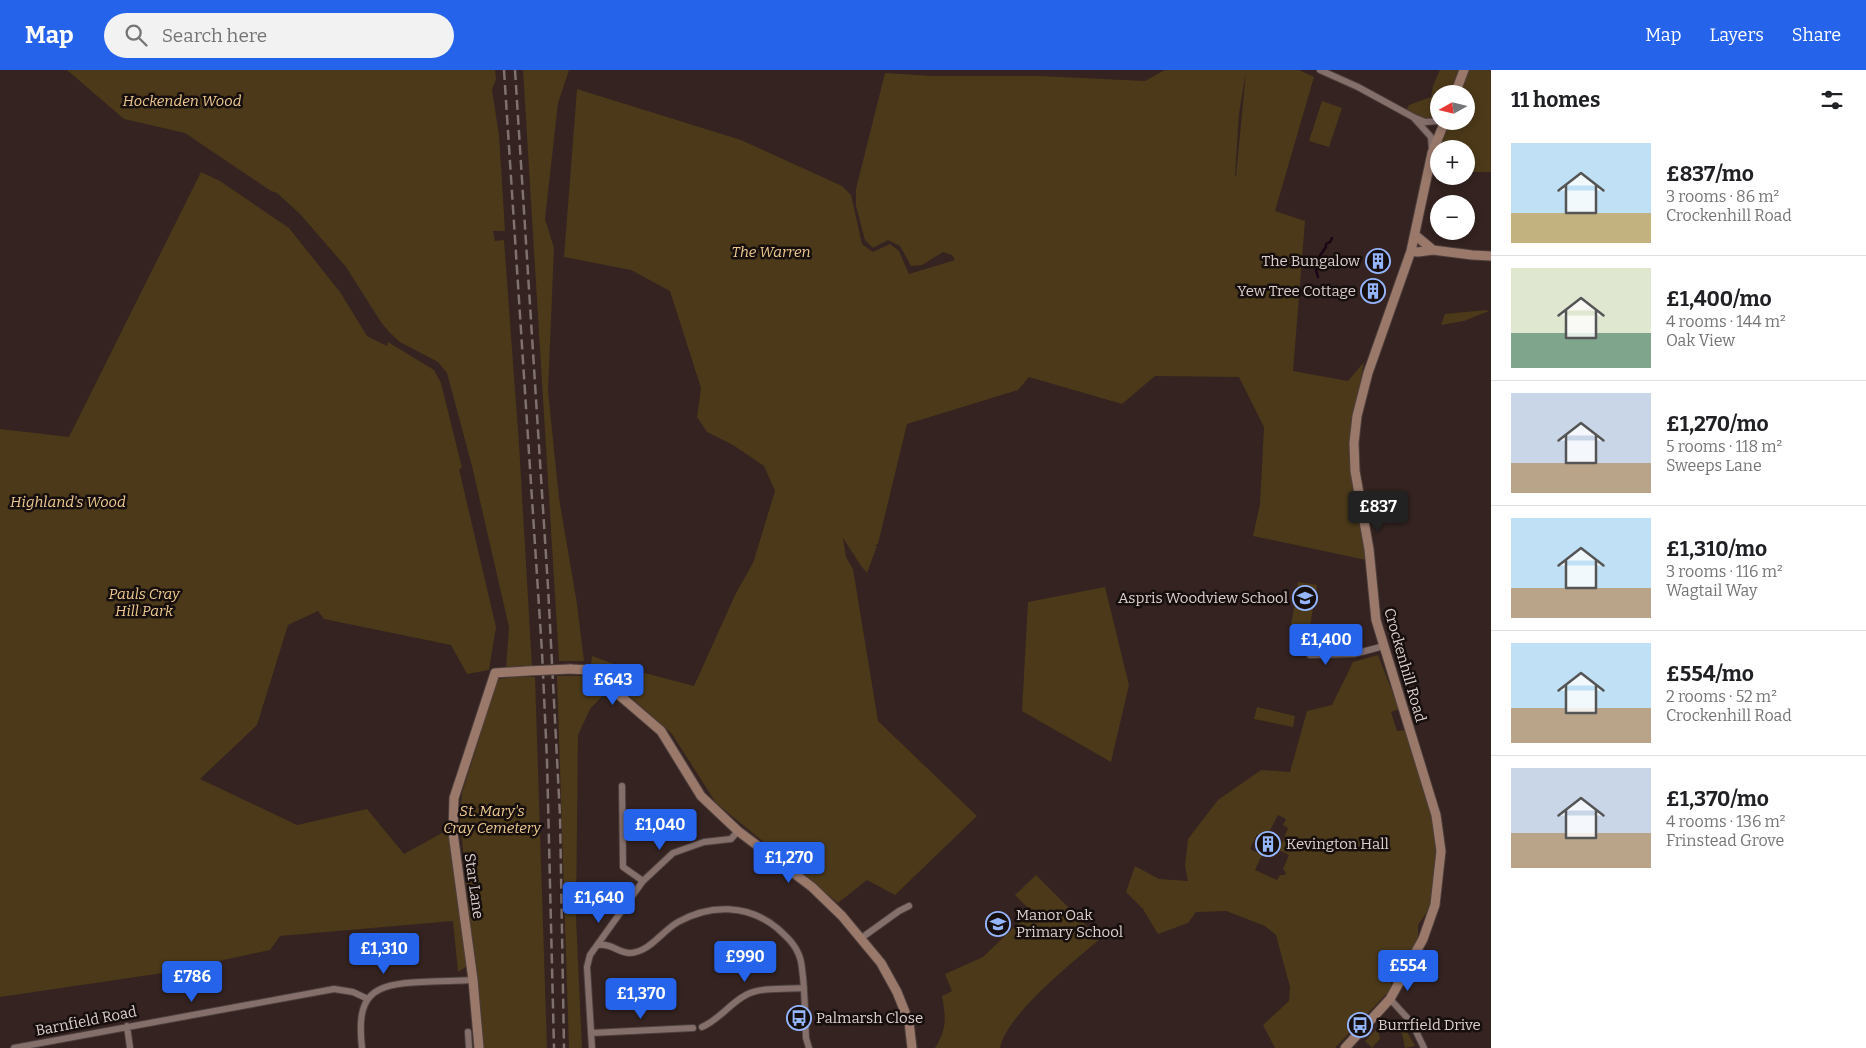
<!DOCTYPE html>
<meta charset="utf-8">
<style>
:root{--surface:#fff;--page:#f2f2f2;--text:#202124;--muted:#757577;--line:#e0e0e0;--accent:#2563eb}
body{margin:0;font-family:Bitter,serif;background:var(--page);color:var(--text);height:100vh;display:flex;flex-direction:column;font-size:19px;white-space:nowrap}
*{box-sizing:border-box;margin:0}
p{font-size:16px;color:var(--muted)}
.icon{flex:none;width:28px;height:28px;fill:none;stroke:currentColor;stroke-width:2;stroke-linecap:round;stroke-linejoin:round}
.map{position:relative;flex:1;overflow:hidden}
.details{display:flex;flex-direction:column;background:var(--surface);width:375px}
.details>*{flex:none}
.needle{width:32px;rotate:262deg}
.tools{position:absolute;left:1430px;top:15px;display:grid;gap:10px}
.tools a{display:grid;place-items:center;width:45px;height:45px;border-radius:50%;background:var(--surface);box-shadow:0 2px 8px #0003;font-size:25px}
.price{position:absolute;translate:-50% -42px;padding:0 11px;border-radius:5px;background:var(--accent);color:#fff;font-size:16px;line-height:32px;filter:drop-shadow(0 1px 2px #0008)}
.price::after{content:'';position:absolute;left:50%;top:30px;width:15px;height:11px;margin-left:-8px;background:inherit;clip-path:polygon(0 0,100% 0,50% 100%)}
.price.on{background:#222;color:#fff}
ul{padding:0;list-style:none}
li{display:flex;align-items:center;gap:15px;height:125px;padding:0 20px}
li+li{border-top:1px solid var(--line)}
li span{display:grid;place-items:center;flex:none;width:140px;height:100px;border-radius:0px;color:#555}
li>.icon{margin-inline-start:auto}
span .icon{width:60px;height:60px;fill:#fffc;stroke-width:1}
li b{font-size:21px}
h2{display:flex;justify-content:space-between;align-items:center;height:60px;padding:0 20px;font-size:21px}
header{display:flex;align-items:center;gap:30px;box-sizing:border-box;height:70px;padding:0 25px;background:var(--accent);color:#fff}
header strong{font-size:24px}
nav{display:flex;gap:28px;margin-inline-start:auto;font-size:18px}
.search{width:350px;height:45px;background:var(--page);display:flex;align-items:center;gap:12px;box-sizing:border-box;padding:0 18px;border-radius:28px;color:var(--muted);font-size:19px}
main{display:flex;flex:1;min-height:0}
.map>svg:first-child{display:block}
.green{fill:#4b3919;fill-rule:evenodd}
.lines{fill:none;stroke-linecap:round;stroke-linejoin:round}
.stream{stroke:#1d0417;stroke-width:2.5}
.street-casing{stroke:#4d3f3d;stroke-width:8}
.secondary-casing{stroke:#4d3f3d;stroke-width:11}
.street{stroke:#846f6b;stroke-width:6}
.secondary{stroke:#9a796a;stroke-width:9}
.rail{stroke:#7f716e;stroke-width:2.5;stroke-dasharray:10 5;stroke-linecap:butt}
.secondary-bridge-casing{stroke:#4d3f3d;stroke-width:11;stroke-linecap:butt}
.secondary-bridge{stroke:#9a796a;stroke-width:9}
.labels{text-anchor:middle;stroke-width:5;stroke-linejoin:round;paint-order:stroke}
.park-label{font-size:15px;font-style:italic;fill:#eec98f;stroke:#160f0d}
.poi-label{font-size:15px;fill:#dbcfcd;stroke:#160f0d;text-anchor:start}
.street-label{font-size:15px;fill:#dbcfcd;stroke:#160f0d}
</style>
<header>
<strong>Map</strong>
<div class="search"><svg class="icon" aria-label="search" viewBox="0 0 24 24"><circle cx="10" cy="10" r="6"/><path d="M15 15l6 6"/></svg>Search here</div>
<nav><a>Map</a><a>Layers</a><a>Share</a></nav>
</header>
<main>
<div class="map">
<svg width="1491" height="978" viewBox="0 0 1491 978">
<rect width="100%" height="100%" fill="#342320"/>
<!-- green -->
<path class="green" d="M 67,0 L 495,0 L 496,9 L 492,20 L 499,65 L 505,161 L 493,161 L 495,171 L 504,170 L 519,374 L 532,596 L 506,599 L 509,557 L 472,396 L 447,303 L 438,292 L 400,272 L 389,262 L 381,252 L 346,197 L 300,144 L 277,123 L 271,121 L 185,63 L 124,49 Z
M 523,0 L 569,0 L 558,33 L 545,149 L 554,178 L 548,321 L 559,428 L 577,534 L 584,591 L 559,591 Z
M 1165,0 L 1299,0 L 1314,7 L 1275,141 L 1305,151 L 1293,301 L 1348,311 L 1364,292 L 1350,369 L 1366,490 L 1253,466 L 1260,434 L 1264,357 L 1239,307 L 1155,306 L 1122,334 L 1029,307 L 1018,320 L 907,354 L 878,474 L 874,476 L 877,476 L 867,503 L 861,496 L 843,468 L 846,487 L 853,499 L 878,651 L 977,746 L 895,825 L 867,810 L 838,833 L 716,733 L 672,664 L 615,613 L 591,595 L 592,586 L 622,597 L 694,616 L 736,523 L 753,493 L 775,421 L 764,396 L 733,375 L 707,362 L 697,347 L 701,318 L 670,221 L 631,200 L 564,187 L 577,19 L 741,70 L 842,116 L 851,125 L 862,174 L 873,182 L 890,174 L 899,181 L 909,204 L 955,190 L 952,185 L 943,182 L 922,195 L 911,196 L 900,176 L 888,170 L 873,178 L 865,170 L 856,136 L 856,119 L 885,3 L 932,6 L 1040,6 L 1145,11 ZM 1246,2 L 1236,106 L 1235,106 L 1239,43 Z
M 1440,0 L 1460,0 L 1452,24 L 1439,24 L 1439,49 L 1425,49 L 1406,40 L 1409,35 L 1431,27 L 1433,16 Z
M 1464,0 L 1491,0 L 1491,102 L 1466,102 L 1466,79 L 1439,79 L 1439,101 L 1430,101 L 1445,51 L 1466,51 L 1466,24 L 1455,24 Z
M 1322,31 L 1342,38 L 1329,77 L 1309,71 Z
M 201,102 L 220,111 L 289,158 L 340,222 L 367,266 L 387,276 L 388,272 L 434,300 L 441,313 L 462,398 L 459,399 L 496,557 L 489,600 L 467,604 L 451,575 L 324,549 L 318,541 L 288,555 L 257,655 L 200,709 L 297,755 L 367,739 L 404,784 L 449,759 L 467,896 L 458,902 L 453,851 L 280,866 L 270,880 L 163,903 L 0,927 L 0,359 L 69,367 Z
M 1486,240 L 1489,241 L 1464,251 L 1441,255 L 1445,244 Z
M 1298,512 L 1317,515 L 1309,562 L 1290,559 L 1296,528 L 1312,530 L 1296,526 Z
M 1105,517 L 1129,615 L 1111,692 L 1022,641 L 1028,532 Z
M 1378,585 L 1399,639 L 1391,642 L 1397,661 L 1405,660 L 1431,740 L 1436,781 L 1436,803 L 1431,836 L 1418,855 L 1418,875 L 1407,894 L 1391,902 L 1391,919 L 1335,978 L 1275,978 L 1263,955 L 1289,931 L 1290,917 L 1276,865 L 1265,856 L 1226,841 L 1196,842 L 1188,853 L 1158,864 L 1143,839 L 1126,822 L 1135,796 L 1159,809 L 1188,811 L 1185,796 L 1188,769 L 1218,730 L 1261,700 L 1290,702 L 1307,641 L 1332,635 L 1353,592 ZM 1278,745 L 1286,749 L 1283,755 L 1288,758 L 1279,780 L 1289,785 L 1283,799 L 1286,803 L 1285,805 L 1280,805 L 1277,810 L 1255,800 L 1262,785 L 1250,779 L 1257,764 L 1266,768 Z
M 557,606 L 590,606 L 608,620 L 590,639 L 578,665 L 576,848 L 582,978 L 569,978 Z
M 513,607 L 535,607 L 547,978 L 482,978 L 460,748 L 462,723 L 481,663 L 488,633 L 498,609 Z
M 1257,637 L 1295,646 L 1293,657 L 1254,649 Z
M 1036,805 L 1100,869 C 1074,891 1006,945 1000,978 L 935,978 C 947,958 946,949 942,926 L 952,921 L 945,904 L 983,887 L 1031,841 L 1015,825 Z
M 1403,955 L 1415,976 L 1405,978 L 1402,963 L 1389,962 L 1389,957 Z
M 1378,958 L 1380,969 L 1372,978 L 1365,971 Z"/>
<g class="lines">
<!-- stream -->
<path class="stream" d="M 1319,187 L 1326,177 L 1326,174 L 1330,172 L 1332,168
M 1317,190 L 1318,196 L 1316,200 L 1318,207"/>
<defs>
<path id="street" d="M 1320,0 L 1358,17 L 1413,47 L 1425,52 L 1439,51
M 1414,48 L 1431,67 L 1432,81
M 1310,585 L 1354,584 L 1384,576
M 622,716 L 623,797 L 643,811
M 860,869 L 899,841 L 909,836
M 598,875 C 612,873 618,883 630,883 C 650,882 662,861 678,852 C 710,834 748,834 777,858 C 787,867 796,875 800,888 C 802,894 802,901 803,907 C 805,927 805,948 806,968 L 809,978
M 1390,929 L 1412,953 L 1424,978
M 127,956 L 130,978
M 702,957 C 719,950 730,933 746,925 C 759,917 788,919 804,918
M 468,962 L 469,978
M 591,963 L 693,958
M 14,978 L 334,919 L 353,922 L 368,929
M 362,978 C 356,925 371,914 422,912 C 439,911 456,911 473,910
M 592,978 L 587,897 L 590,885 L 643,811 L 673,783 L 704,772 L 731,769 L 738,761"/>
<path id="secondary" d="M 1455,24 L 1464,0
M 1415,165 L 1433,180
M 1411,181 L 1418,182 L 1433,180 L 1472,185 L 1491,186
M 570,599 L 590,600 L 661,661 L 701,726 L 738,761 L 812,817 L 842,846 L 881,893 L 897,922 L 909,952 L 912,978
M 479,978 L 473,910 L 453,763 L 454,728 L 495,603 L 527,601
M 1345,978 L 1390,929 L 1423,869 L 1435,835 L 1441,781 L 1436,745 L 1376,550 L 1369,479 L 1355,401 L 1354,373 L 1357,346 L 1368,303 L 1411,181 L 1432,83 L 1445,51"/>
</defs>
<!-- street casing -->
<use href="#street" class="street-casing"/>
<!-- secondary casing -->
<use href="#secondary" class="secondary-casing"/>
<!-- street -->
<use href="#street" class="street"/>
<!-- secondary -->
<use href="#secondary" class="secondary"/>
<!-- rail -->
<path class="rail" d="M 504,0 L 542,582 L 547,690 L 554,978
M 515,0 L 548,517 L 560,746 L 564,978"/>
<defs>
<path id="secondary-bridge" d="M 527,601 L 570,599"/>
</defs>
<!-- secondary-bridge casing -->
<use href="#secondary-bridge" class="secondary-bridge-casing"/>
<!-- secondary-bridge -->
<use href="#secondary-bridge" class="secondary-bridge"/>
</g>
<!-- icons -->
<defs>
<symbol id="building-ring" viewBox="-11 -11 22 22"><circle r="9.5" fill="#160f0d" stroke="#95b6fd" stroke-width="1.5"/><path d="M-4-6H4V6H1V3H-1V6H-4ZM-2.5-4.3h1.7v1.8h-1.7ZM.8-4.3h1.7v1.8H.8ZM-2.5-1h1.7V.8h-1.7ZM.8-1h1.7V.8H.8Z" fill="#95b6fd"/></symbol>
<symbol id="school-ring" viewBox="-11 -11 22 22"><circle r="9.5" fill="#160f0d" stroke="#95b6fd" stroke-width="1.5"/><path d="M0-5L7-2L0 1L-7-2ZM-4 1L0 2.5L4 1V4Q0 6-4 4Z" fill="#95b6fd"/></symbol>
<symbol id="bus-ring" viewBox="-11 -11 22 22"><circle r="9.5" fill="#160f0d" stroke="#95b6fd" stroke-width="1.5"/><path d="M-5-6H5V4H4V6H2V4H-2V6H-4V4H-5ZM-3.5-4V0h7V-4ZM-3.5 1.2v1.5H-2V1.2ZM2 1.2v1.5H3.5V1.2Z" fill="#95b6fd"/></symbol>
</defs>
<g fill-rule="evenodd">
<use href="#building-ring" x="1364" y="177" width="28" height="28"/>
<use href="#building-ring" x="1359" y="207" width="28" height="28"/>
<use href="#school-ring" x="1291" y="514" width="28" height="28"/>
<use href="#building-ring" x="1254" y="760" width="28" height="28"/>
<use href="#school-ring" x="984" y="840" width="28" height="28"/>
<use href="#bus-ring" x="785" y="934" width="28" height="28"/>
<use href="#bus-ring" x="1346" y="941" width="28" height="28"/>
</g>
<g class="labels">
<!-- park labels -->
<g class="park-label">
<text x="182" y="36">Hockenden Wood</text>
<text x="771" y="187">The Warren</text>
<text x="68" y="437">Highland's Wood</text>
<text x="144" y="529">Pauls Cray<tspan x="144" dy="17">Hill Park</tspan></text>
<text x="492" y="746">St. Mary's<tspan x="492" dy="17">Cray Cemetery</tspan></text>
</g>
<!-- poi labels -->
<g class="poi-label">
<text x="1360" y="196" text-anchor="end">The Bungalow</text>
<text x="1356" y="226" text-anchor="end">Yew Tree Cottage</text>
<text x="1288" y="533" text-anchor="end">Aspris Woodview School</text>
<text x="1286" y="779">Kevington Hall</text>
<text x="1016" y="850">Manor Oak<tspan x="1016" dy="17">Primary School</tspan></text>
<text x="816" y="953">Palmarsh Close</text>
<text x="1378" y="960">Burrfield Drive</text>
</g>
<!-- street labels -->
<g class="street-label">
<text transform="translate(1405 595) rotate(74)" y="5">Crockenhill Road</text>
<text transform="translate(474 816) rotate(82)" y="5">Star Lane</text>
<text transform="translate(86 951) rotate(-11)" y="5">Barnfield Road</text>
</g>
</g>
</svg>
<div class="tools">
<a><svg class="needle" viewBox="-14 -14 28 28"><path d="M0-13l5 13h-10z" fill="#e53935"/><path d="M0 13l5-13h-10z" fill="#757577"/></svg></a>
<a>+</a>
<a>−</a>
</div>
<b class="price on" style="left:1378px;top:463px">£837</b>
<b class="price" style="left:1326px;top:596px">£1,400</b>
<b class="price" style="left:613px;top:636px">£643</b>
<b class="price" style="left:660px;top:781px">£1,040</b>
<b class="price" style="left:789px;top:814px">£1,270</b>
<b class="price" style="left:599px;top:854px">£1,640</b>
<b class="price" style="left:384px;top:905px">£1,310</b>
<b class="price" style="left:745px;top:913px">£990</b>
<b class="price" style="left:1408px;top:922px">£554</b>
<b class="price" style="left:192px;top:933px">£786</b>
<b class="price" style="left:641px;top:950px">£1,370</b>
</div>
<section class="details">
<h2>11 homes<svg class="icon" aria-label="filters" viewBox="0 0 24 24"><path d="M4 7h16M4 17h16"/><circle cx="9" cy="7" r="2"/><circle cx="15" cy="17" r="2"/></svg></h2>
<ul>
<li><span style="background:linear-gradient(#bfe0f5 70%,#c2b280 0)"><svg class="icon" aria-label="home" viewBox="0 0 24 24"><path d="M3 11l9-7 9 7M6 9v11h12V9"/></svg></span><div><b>£837/mo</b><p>3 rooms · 86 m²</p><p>Crockenhill Road</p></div></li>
<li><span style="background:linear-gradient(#dfe7d0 65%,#7fa58c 0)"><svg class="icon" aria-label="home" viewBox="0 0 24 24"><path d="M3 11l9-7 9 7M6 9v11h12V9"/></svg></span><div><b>£1,400/mo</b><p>4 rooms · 144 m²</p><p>Oak View</p></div></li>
<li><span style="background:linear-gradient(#c9d6e8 70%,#b9a48a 0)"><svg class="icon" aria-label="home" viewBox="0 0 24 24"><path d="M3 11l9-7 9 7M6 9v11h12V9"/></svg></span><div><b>£1,270/mo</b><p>5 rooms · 118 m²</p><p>Sweeps Lane</p></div></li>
<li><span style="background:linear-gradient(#bfe0f5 70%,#b9a48a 0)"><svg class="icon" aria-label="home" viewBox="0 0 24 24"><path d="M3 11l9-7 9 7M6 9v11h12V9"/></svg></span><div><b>£1,310/mo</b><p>3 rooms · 116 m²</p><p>Wagtail Way</p></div></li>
<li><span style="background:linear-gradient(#bfe0f5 65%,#b9a48a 0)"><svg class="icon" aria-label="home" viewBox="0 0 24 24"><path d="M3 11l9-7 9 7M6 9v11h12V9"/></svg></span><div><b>£554/mo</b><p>2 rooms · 52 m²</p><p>Crockenhill Road</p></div></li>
<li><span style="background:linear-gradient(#c9d6e8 65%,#b9a48a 0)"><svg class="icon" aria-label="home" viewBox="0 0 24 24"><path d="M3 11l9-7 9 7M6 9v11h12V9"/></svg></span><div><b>£1,370/mo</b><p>4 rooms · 136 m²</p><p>Frinstead Grove</p></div></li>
</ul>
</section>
</main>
